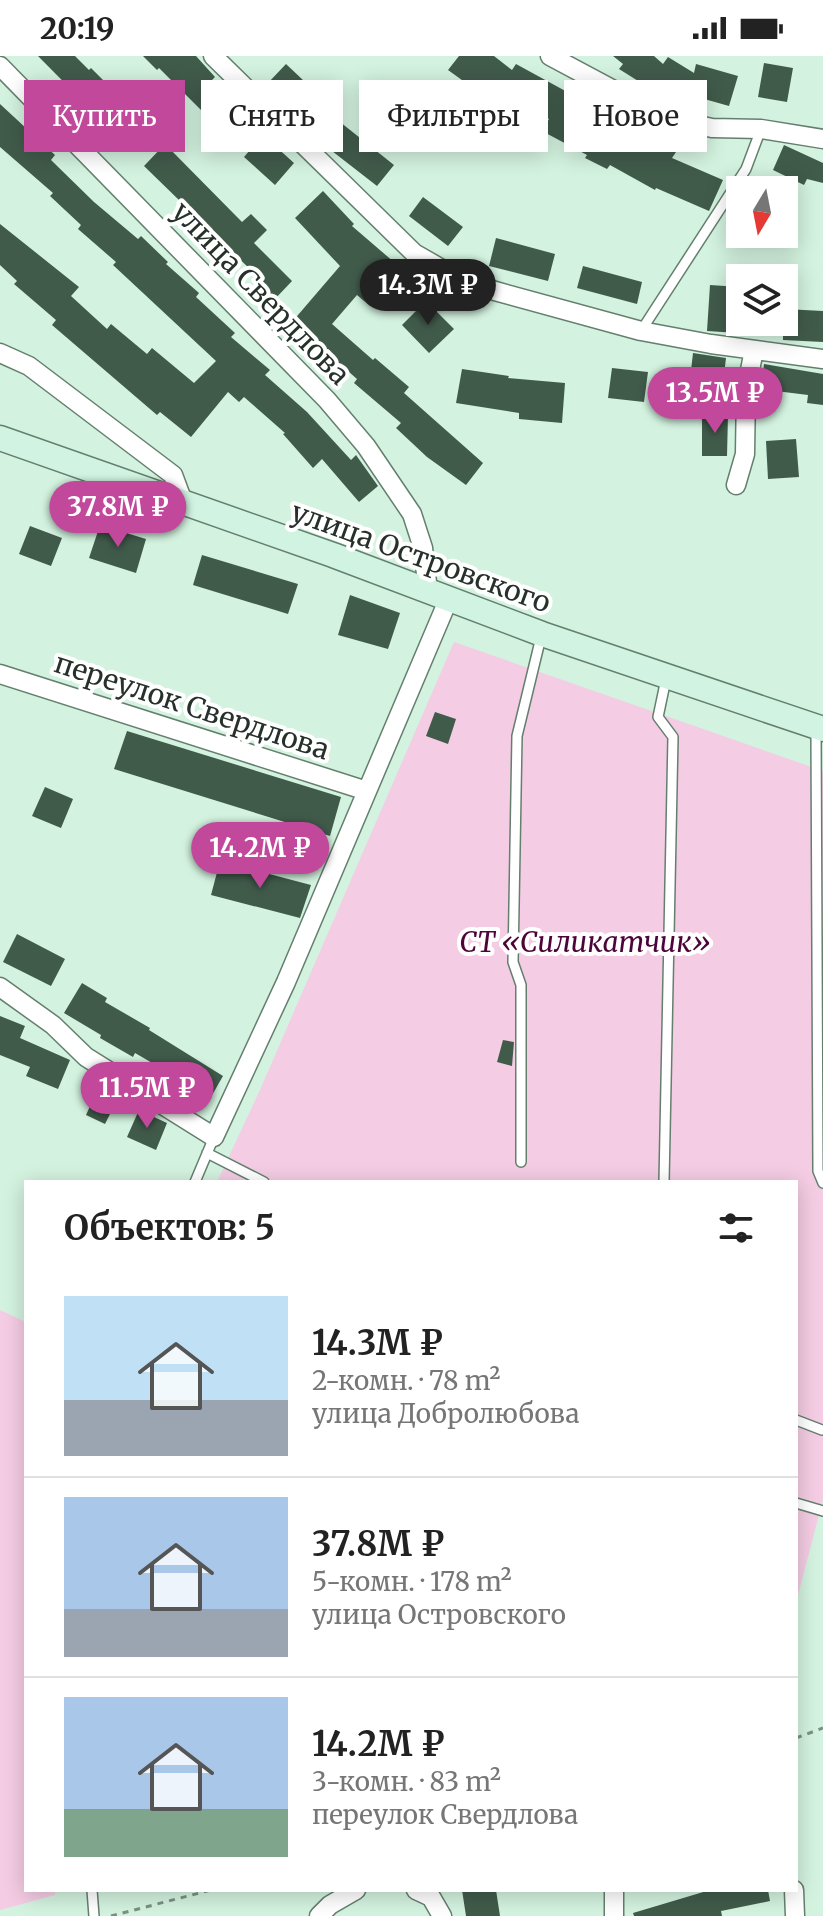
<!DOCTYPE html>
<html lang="ru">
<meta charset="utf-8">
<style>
:root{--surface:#fff;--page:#f6f6f6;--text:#222;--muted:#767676;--line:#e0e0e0;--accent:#c2489b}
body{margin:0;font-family:Merriweather,serif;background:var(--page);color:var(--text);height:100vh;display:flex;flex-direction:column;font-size:30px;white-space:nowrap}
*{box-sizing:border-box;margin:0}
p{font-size:26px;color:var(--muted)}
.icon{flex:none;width:44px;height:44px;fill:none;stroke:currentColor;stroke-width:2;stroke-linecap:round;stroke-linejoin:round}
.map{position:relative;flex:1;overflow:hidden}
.side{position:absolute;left:24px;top:1124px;width:774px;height:712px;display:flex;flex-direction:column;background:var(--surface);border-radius:0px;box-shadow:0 4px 20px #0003}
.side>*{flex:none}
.hud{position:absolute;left:24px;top:24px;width:776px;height:72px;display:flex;gap:16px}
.needle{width:52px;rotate:190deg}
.buttons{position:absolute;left:726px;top:120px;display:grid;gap:16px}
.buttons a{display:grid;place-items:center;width:72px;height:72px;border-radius:0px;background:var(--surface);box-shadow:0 4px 20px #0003;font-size:40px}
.price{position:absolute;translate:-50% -68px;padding:0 18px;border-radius:28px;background:var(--accent);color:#fff;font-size:26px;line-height:52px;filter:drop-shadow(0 2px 4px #0008)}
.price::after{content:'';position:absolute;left:50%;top:48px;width:24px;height:18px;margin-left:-12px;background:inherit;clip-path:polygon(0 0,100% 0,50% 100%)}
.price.active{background:#222;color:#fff}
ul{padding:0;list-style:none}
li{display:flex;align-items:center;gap:24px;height:200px;padding:0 40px}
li+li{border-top:2px solid var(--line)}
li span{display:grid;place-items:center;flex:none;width:224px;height:160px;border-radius:0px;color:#555}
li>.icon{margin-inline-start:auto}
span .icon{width:96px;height:96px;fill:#fffc;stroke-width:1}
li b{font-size:34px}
h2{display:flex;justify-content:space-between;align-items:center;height:96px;padding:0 40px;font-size:34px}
.tag{padding:0 28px;border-radius:0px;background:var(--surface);box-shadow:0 4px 20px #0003;font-size:28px;line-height:72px}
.tag.active{background:var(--accent);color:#fff}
.status{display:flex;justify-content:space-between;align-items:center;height:56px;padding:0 40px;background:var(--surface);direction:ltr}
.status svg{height:22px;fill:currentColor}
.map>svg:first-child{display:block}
.green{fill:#f4cce3}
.building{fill:#415b4b}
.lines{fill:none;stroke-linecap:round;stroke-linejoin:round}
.lane-casing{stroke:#647f6e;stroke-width:12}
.street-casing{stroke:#647f6e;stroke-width:21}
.secondary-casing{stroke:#647f6e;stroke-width:27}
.path{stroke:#7b9083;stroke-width:3;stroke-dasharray:6 6;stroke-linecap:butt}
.lane{stroke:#fff;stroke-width:9}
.street{stroke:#fff;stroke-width:18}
.secondary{stroke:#d0f4e1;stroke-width:24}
.labels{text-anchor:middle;stroke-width:8;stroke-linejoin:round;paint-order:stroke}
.street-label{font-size:28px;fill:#25312a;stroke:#fff}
.park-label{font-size:28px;font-style:italic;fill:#4c0439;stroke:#fff}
</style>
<div class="status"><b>20:19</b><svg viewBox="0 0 49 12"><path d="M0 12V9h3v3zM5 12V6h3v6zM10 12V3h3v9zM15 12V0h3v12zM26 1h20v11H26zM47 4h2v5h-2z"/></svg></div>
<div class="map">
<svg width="823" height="1860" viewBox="0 0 823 1860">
<rect width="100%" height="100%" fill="#d3f2df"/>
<!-- green -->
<path class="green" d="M 454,586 L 823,715 L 823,1443 L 796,1547 L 796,1126 L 217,1126 L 260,1034 Z
M 0,1254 L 26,1266 L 26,1834 L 55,1834 L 55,1839 L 0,1854 Z"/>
<!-- building -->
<path class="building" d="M 38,0 L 75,0 L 89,14 L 91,12 L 114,35 L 109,40 L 143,72 L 126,89 Z
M 143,0 L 196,0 L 215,21 L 212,24 L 248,58 L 227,80 L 159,12 L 157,14 Z
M 459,0 L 494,0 L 512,14 L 516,8 L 602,55 L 600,58 L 676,96 L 672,102 L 723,124 L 709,155 L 656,132 L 655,134 L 610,109 L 607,113 L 585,102 L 587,99 L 542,75 L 549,63 L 489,32 L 484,40 L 448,14 Z
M 613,0 L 654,0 L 663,8 L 668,1 L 694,17 L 696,8 L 738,20 L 729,50 L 676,35 L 670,45 L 619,13 L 623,8 Z
M 764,7 L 793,12 L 787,46 L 758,41 Z
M 286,8 L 339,58 L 335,62 L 394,109 L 377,130 L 332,95 L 334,92 L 267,28 Z
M 0,48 L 55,99 L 51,104 L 94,146 L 138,183 L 141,180 L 168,206 L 166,208 L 199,237 L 196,241 L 235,277 L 231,281 L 270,314 L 265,319 L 307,356 L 351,404 L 356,399 L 378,430 L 359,446 L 322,403 L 313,412 L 283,378 L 285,377 L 244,341 L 239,346 L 228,336 L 191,381 L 160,356 L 157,359 L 52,269 L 56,264 L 14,228 L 17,225 L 0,209 L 0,168 L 79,231 L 71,240 L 107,273 L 111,268 L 147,298 L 152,292 L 194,327 L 216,305 L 113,209 L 116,206 L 78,173 L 81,169 L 50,140 L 53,137 L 0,91 Z
M 263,79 L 294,107 L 275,129 L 244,101 Z
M 165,88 L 242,166 L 251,158 L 267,174 L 254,187 L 292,225 L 274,244 L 252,222 L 255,218 L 144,110 Z
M 784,89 L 823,107 L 823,127 L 807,123 L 804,129 L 773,114 Z
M 323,135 L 354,168 L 352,170 L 402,213 L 370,250 L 357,239 L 332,268 L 373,304 L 375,302 L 409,331 L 404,337 L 483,407 L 466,429 L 427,401 L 396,372 L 401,367 L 354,327 L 357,323 L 292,266 L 340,210 L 295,162 Z
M 423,141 L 463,171 L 448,190 L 409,160 Z
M 496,182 L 555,198 L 548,225 L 489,210 Z
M 583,210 L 642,226 L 637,248 L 577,232 Z
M 710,229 L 740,231 L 740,266 L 784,266 L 785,253 L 823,255 L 823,286 L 783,284 L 783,280 L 707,275 Z
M 426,245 L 454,273 L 429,297 L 402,269 Z
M 693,297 L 726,302 L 722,336 L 689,332 Z
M 764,308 L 823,318 L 823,349 L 807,347 L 808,339 L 761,333 Z
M 612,312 L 648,316 L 644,346 L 608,342 Z
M 462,313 L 509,320 L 508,322 L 565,327 L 562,367 L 519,363 L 519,357 L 456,347 Z
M 702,359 L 728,359 L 727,400 L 702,400 Z
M 796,383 L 799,421 L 768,423 L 766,385 Z
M 100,469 L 146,483 L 136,517 L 89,502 Z
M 30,470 L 62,482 L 51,510 L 19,498 Z
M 202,499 L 298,528 L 288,558 L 193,529 Z
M 350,539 L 400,557 L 388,593 L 338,579 Z
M 435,656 L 456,663 L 448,688 L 426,680 Z
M 127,675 L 341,741 L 330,780 L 114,713 Z
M 45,731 L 73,743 L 61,772 L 32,760 Z
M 220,805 L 311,829 L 300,862 L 211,839 Z
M 17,878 L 65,903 L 51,930 L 3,906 Z
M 82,927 L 107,942 L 105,946 L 150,972 L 149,974 L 223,1020 L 211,1041 L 135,997 L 133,1001 L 100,982 L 101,979 L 64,957 Z
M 0,960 L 25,970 L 20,982 L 70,1004 L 58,1033 L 26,1020 L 30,1011 L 0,999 Z
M 503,984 L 514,986 L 512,1010 L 497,1006 Z
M 97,1035 L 117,1044 L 105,1068 L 86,1059 Z
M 139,1054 L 167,1067 L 156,1094 L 127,1081 Z
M 462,1834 L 496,1834 L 500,1860 L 466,1860 Z
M 710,1834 L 768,1834 L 770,1845 L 721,1855 L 722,1860 L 634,1860 L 633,1857 Z"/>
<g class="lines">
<defs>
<path id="lane" d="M 641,275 L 746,113 L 761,73
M 816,674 L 818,1115 L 823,1127
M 207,1097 L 264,1126
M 521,1106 L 521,929 L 513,906 L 517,680 L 541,581
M 195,1126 L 214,1081
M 664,1126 L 673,681 L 658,661 L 666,623
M 796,1364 L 822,1374
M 796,1447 L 823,1455
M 92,1834 L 94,1860"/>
<path id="street" d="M 213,0 L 414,197 L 447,216 L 495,235 L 641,275 L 711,288 L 823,303
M 550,0 L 653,55 L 684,66 L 712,72 L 761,73 L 823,83
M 0,10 L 327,344 L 366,390 L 412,458 L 423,492 L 428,535
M 0,297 L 29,310 L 173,419 L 183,446
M 736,429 L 745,398 L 746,334 L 754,294
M 0,618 L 367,735
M 0,931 L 53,969 L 86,1001 L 214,1081 L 286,926 L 449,542
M 416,1834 L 431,1841 L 442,1860
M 614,1834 L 614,1860
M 794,1834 L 795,1860
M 319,1860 L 330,1849 L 356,1834"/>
<path id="secondary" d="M 0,382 L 333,499 L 542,578 L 823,673"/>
</defs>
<!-- lane casing -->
<use href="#lane" class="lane-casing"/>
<!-- street casing -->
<use href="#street" class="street-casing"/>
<!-- secondary casing -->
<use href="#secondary" class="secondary-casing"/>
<!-- path -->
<path class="path" d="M 796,1682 L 823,1672
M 111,1860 L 211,1834"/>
<!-- lane -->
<use href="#lane" class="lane"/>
<!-- street -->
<use href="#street" class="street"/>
<!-- secondary -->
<use href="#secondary" class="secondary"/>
</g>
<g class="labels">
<!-- street labels -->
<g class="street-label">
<text transform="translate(261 237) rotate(46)" y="10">улица Свердлова</text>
<text transform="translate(421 501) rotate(20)" y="10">улица Островского</text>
<text transform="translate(192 650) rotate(18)" y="10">переулок Свердлова</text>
</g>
<!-- park labels -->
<g class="park-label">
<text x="585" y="896">СТ «Силикатчик»</text>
</g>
</g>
</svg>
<div class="buttons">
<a><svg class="needle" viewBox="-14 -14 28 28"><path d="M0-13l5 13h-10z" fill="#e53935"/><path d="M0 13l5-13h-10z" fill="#767676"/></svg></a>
<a><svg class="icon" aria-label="layers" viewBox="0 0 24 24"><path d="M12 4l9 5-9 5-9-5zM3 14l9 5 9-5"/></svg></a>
</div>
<b class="price active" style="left:428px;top:271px">14.3M ₽</b>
<b class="price" style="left:715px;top:379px">13.5M ₽</b>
<b class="price" style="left:118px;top:493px">37.8M ₽</b>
<b class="price" style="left:260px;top:834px">14.2M ₽</b>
<b class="price" style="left:147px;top:1074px">11.5M ₽</b>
<div class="hud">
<a class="tag active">Купить</a>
<a class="tag">Снять</a>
<a class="tag">Фильтры</a>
<a class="tag">Новое</a>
</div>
<section class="side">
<h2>Объектов: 5<svg class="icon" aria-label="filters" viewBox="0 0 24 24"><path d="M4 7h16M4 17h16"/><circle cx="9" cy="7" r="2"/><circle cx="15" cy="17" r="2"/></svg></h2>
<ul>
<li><span style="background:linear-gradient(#bfe0f5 65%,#9aa5b1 0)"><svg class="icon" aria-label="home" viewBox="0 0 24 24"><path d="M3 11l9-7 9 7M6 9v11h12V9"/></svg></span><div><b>14.3M ₽</b><p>2-комн. · 78 m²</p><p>улица Добролюбова</p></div></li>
<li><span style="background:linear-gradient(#a9c7e8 70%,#9aa5b1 0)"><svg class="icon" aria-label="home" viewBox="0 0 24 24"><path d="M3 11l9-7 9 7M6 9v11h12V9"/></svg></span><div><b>37.8M ₽</b><p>5-комн. · 178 m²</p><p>улица Островского</p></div></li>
<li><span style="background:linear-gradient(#a9c7e8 70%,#7fa58c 0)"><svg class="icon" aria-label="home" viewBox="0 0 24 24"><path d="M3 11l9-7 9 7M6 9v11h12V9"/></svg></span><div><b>14.2M ₽</b><p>3-комн. · 83 m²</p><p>переулок Свердлова</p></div></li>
</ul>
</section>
</div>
